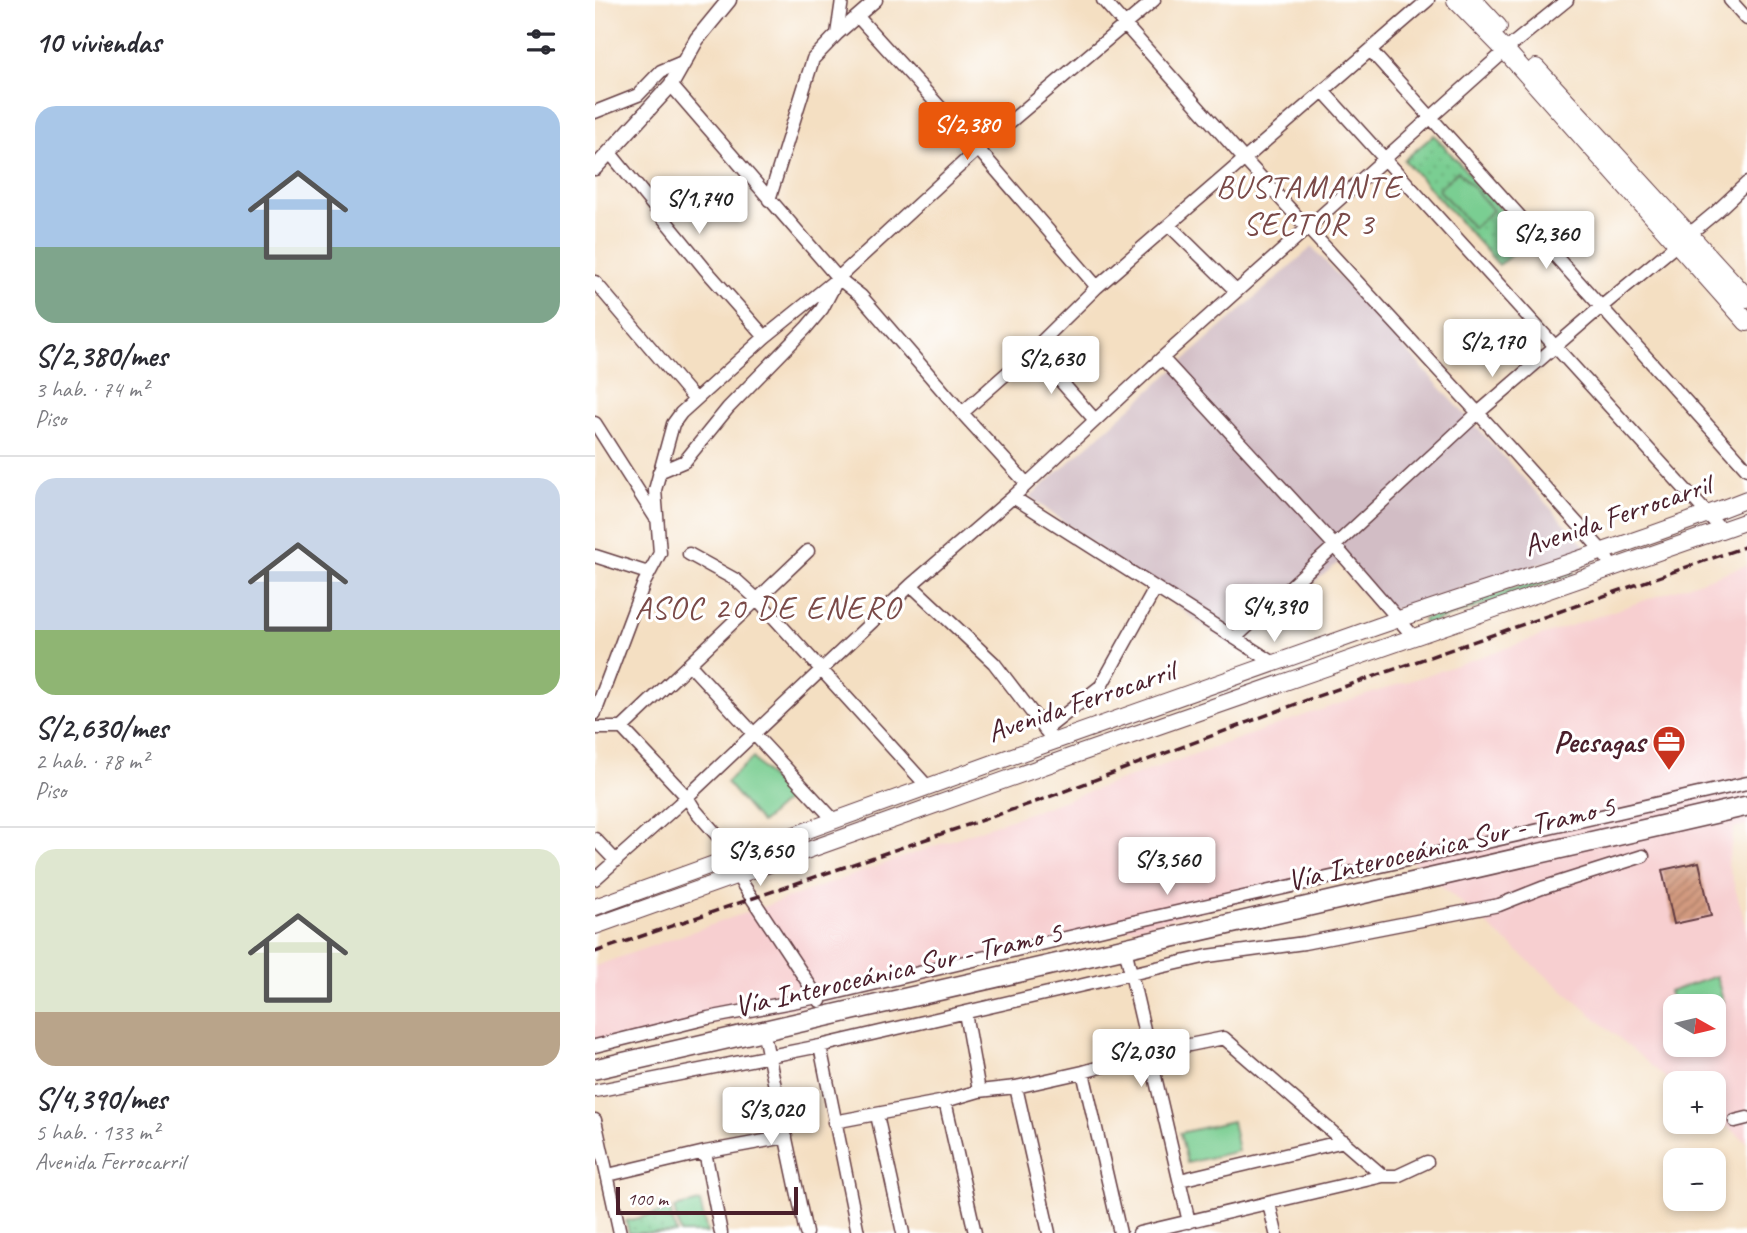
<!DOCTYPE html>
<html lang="es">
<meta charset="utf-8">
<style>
:root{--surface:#fff;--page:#f7f7f7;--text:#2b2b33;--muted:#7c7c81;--line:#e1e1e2;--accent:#ea580c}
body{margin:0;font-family:Caveat,sans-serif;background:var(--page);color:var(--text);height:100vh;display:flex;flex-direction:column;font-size:26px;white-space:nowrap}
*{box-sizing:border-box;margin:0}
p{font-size:23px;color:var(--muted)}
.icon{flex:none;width:38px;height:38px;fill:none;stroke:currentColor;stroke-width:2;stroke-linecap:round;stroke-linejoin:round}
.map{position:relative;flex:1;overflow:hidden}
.side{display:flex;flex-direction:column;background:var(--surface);width:595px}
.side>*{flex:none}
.needle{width:46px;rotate:98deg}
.tools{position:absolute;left:1068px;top:994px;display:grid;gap:14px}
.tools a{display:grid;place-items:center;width:63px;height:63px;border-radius:14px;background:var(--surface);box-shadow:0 4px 10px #0003;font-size:35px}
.scale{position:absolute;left:21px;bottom:18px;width:182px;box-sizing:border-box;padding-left:7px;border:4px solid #4a1f2b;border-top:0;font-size:19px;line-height:24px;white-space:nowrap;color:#4a1f2b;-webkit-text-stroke:5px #fff;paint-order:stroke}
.price{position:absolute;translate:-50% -60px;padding:0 16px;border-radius:7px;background:#fff;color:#222;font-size:23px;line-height:46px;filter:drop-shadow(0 2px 4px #0008)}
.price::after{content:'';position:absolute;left:50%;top:42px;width:21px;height:16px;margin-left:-10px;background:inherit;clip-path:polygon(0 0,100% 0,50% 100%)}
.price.on{background:var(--accent);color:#fff}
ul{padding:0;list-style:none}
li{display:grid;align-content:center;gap:14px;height:371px;padding:0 35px}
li+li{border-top:2px solid var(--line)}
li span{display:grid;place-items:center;height:217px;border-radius:21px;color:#555}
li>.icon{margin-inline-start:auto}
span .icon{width:126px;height:126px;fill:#fffc;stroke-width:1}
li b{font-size:30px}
h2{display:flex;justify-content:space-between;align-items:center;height:84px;padding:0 35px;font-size:30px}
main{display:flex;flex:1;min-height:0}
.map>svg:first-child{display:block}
.built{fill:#f7cfd0;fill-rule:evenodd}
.industrial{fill:#d2bdc5}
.grass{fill:url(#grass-dots);stroke:#62765e;stroke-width:2}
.pitch{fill:#7ace92;stroke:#62765e;stroke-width:2}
.building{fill:url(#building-hatch)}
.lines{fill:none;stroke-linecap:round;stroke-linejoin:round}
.minor-casing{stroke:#643c42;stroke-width:15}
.tertiary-casing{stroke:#643c42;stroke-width:17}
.secondary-casing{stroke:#643c42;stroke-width:18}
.primary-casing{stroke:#643c42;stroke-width:20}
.trunk-casing{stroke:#643c42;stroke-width:22}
.minor{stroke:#fff;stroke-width:12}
.tertiary{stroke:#fff;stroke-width:14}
.secondary{stroke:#fff;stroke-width:16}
.primary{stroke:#fff;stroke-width:18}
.trunk{stroke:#fff;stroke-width:19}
.rail{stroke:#4a1f2b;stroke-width:3.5;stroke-dasharray:10 5;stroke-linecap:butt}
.labels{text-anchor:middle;stroke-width:6;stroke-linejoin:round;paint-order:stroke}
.street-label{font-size:30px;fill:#4a1f2b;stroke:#fff}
.poi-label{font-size:30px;font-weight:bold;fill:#4a1f2b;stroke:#fff;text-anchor:end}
.neighbourhood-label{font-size:32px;letter-spacing:2px;fill:#7a4a48;stroke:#fff}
</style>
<main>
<section class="side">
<h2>10 viviendas<svg class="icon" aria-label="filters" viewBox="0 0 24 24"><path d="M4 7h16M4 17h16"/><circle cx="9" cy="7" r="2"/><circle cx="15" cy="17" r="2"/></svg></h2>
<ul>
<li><span style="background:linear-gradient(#a9c7e8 65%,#7fa58c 0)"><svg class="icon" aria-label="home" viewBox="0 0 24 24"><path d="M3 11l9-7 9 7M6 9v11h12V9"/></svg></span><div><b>S/2,380/mes</b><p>3 hab. · 74 m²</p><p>Piso</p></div></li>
<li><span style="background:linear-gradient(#c9d6e8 70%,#8fb573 0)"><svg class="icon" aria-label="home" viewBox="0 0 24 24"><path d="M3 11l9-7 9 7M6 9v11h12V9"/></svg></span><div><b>S/2,630/mes</b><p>2 hab. · 78 m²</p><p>Piso</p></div></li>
<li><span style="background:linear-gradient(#dfe7d0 75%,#b9a48a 0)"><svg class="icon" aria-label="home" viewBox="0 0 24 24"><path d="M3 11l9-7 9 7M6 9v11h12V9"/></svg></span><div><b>S/4,390/mes</b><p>5 hab. · 133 m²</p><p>Avenida Ferrocarril</p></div></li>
</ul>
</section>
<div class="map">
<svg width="1152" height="1233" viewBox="0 0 1152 1233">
<defs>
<pattern id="grass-dots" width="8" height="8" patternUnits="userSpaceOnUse" patternTransform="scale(1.75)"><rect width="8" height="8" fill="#7ace92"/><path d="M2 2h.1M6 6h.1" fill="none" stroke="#6bb07e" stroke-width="1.8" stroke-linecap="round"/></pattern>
<pattern id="building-hatch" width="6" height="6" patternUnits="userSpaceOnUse" patternTransform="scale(1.75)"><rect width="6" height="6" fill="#d29a7f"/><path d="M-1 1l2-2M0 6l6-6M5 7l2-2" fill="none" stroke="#ac7d68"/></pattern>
</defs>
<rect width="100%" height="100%" fill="#fff"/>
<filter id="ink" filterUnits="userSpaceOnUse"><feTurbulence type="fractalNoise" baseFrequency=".0143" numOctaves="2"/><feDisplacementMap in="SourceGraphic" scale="14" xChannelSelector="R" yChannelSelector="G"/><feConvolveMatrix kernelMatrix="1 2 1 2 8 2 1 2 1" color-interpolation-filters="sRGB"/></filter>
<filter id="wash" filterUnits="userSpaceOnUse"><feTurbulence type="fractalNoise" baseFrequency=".00686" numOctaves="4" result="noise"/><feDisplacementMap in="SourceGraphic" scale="28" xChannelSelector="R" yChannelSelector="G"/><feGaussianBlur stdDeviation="1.57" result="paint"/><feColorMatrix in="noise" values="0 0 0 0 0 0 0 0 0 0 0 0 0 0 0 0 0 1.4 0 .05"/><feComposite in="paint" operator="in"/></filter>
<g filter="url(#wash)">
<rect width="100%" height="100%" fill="#f4dfc2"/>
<!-- built -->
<path class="built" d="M 1152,565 L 1152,825 L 1139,828 L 1133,864 L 1152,928 L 1152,1142 L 1118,1116 L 1118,1083 L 1080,1083 L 1080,1086 L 816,860 L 275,993 L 125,1022 L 0,1053 L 0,966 L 716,713 L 844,671 ZM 1080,1006 L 1118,1006 L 1118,1045 L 1080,1045 Z"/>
<!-- industrial -->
<path class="industrial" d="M 717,247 L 993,549 L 784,614 L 743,563 L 639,648 L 435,497 Z"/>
<!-- grass -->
<path class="grass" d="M 839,135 L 934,241 L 904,265 L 809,160 Z
M 977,568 L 979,574 L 830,625 L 828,619 Z
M 75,1210 L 81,1233 L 34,1233 L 31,1221 Z"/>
<!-- pitch -->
<path class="pitch" d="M 863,171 L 898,210 L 878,228 L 843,189 Z
M 158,758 L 193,799 L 166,823 L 131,782 Z
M 1121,976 L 1129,1002 L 1115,1006 L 1080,1006 L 1080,1010 L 1074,992 Z
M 637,1121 L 643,1151 L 592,1163 L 585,1133 Z
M 105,1202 L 112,1233 L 85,1233 L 79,1208 Z"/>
<g id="blocks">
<!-- building -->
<path class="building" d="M 1104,862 L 1116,916 L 1079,924 L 1067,870 Z"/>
</g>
</g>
<g filter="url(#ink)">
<use href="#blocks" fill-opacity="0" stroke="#643c42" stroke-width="2"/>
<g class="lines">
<defs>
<path id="minor" d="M 508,0 L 649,159 L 883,413 L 1008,552 L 1018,569
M 1135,0 L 1152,19
M 263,17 L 383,149 L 502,287
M 242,34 L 247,0
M 776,51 L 1152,469
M 76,85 L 243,278 L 266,296 L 367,413 L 432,484
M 728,91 L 1127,530
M 0,112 L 43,95 L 66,71 L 90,61
M 15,153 L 110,269 L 170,337
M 174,200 L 218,59 L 242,34 L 281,0
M 575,226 L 641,291
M 0,282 L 100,400
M 438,350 L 500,420
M 567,358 L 740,546 L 818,636
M 367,413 L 438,350 L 502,287 L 833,0
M 0,423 L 60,517
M 64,472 L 90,461 L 133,408 L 211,328 L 227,309 L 240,284
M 418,497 L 679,663
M 94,554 L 141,580 L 163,600 L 332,786
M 0,556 L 53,573
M 316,585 L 399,663 L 458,740
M 641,637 L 883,413 L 1006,307 L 1121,212 L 1152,183
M 95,665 L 238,819
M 0,713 L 49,583 L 65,553 L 60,490 L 78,424 L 86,413 L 170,337 L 243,278 L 383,149 L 559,0
M 0,728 L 27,728 L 213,551
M 27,728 L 92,797 L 100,810 L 127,841 L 143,877 L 225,1001
M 450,730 L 506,686 L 560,589
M 0,839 L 21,861
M 0,879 L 92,797 L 316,585 L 418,497 L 567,358 L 919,43 L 972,0
M 530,948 L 594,1222
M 370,1013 L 384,1091
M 168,1030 L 211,1233
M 0,1046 L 113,1018 L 223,997 L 538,922 L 1152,783
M 225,1046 L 263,1233
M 488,1072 L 525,1233
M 421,1087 L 454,1233
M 0,1091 L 225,1046 L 613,956 L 709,943 L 904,905 L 947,888 L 1048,856
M 350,1101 L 380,1233
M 282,1115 L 308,1233
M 0,1120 L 25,1233
M 1140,1121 L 1152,1118
M 239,1122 L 350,1101 L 384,1091 L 421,1087 L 488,1072 L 555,1053 L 629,1038 L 788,1176
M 110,1152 L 126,1233
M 13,1175 L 110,1152 L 191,1137
M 585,1180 L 749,1141
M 674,1204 L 681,1233
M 544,1233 L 788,1176 L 802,1176 L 832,1162"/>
<path id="tertiary" d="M 0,168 L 76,85 L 102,39 L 134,0"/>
<path id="secondary" d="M 0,907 C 260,812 520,719 781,627 C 904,584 1030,547 1152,499
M 0,926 L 483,754 L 1152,521"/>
<path id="primary" d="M 861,0 L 911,51 L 1152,322
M 878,0 L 903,27
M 941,68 L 1152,298"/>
<path id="trunk" d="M 0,1069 L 1152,806"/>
</defs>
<!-- minor casing -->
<use href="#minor" class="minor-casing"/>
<!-- tertiary casing -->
<use href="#tertiary" class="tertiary-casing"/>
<!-- secondary casing -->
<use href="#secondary" class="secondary-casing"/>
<!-- primary casing -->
<use href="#primary" class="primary-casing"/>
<!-- trunk casing -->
<use href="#trunk" class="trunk-casing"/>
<!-- minor -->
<use href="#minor" class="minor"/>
<!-- tertiary -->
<use href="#tertiary" class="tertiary"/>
<!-- secondary -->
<use href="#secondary" class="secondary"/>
<!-- primary -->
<use href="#primary" class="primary"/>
<!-- trunk -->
<use href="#trunk" class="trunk"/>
<!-- rail -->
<path class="rail" d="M 0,952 L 446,800 L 720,697 L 1152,546"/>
</g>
</g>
<!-- icons -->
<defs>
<symbol id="office-pin" viewBox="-11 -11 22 30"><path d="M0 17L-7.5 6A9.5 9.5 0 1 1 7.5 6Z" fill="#c8321e" stroke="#fff"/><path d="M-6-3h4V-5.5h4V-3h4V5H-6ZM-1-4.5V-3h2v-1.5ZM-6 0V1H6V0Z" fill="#fff"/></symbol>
</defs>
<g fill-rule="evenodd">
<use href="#office-pin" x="1055" y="723" width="38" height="52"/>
</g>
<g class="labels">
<!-- street labels -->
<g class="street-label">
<text transform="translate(1022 515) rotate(-19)" y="10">Avenida Ferrocarril</text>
<text transform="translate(486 701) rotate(-19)" y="10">Avenida Ferrocarril</text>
<text transform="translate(856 843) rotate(-13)" y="10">Vía Interoceánica Sur - Tramo 5</text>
<text transform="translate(303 969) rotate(-13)" y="10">Vía Interoceánica Sur - Tramo 5</text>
</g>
<!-- poi labels -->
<g class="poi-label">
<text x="1050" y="752">Pecsagas</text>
</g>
<!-- neighbourhood labels -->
<g class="neighbourhood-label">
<text x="714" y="197">BUSTAMANTE<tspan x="714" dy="37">SECTOR 3</tspan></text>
<text x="173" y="618">ASOC 20 DE ENERO</text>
</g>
</g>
</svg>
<div class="tools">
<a><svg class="needle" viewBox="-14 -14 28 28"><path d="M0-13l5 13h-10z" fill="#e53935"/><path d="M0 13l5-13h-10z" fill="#7c7c81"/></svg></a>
<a>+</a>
<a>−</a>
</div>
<div class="scale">100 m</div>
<b class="price on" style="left:372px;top:162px">S/2,380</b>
<b class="price" style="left:104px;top:236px">S/1,740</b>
<b class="price" style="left:951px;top:271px">S/2,360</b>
<b class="price" style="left:897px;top:379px">S/2,170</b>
<b class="price" style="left:456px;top:396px">S/2,630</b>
<b class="price" style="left:679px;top:644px">S/4,390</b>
<b class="price" style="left:165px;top:888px">S/3,650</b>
<b class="price" style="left:572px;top:897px">S/3,560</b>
<b class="price" style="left:546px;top:1089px">S/2,030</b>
<b class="price" style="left:176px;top:1147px">S/3,020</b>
</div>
</main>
